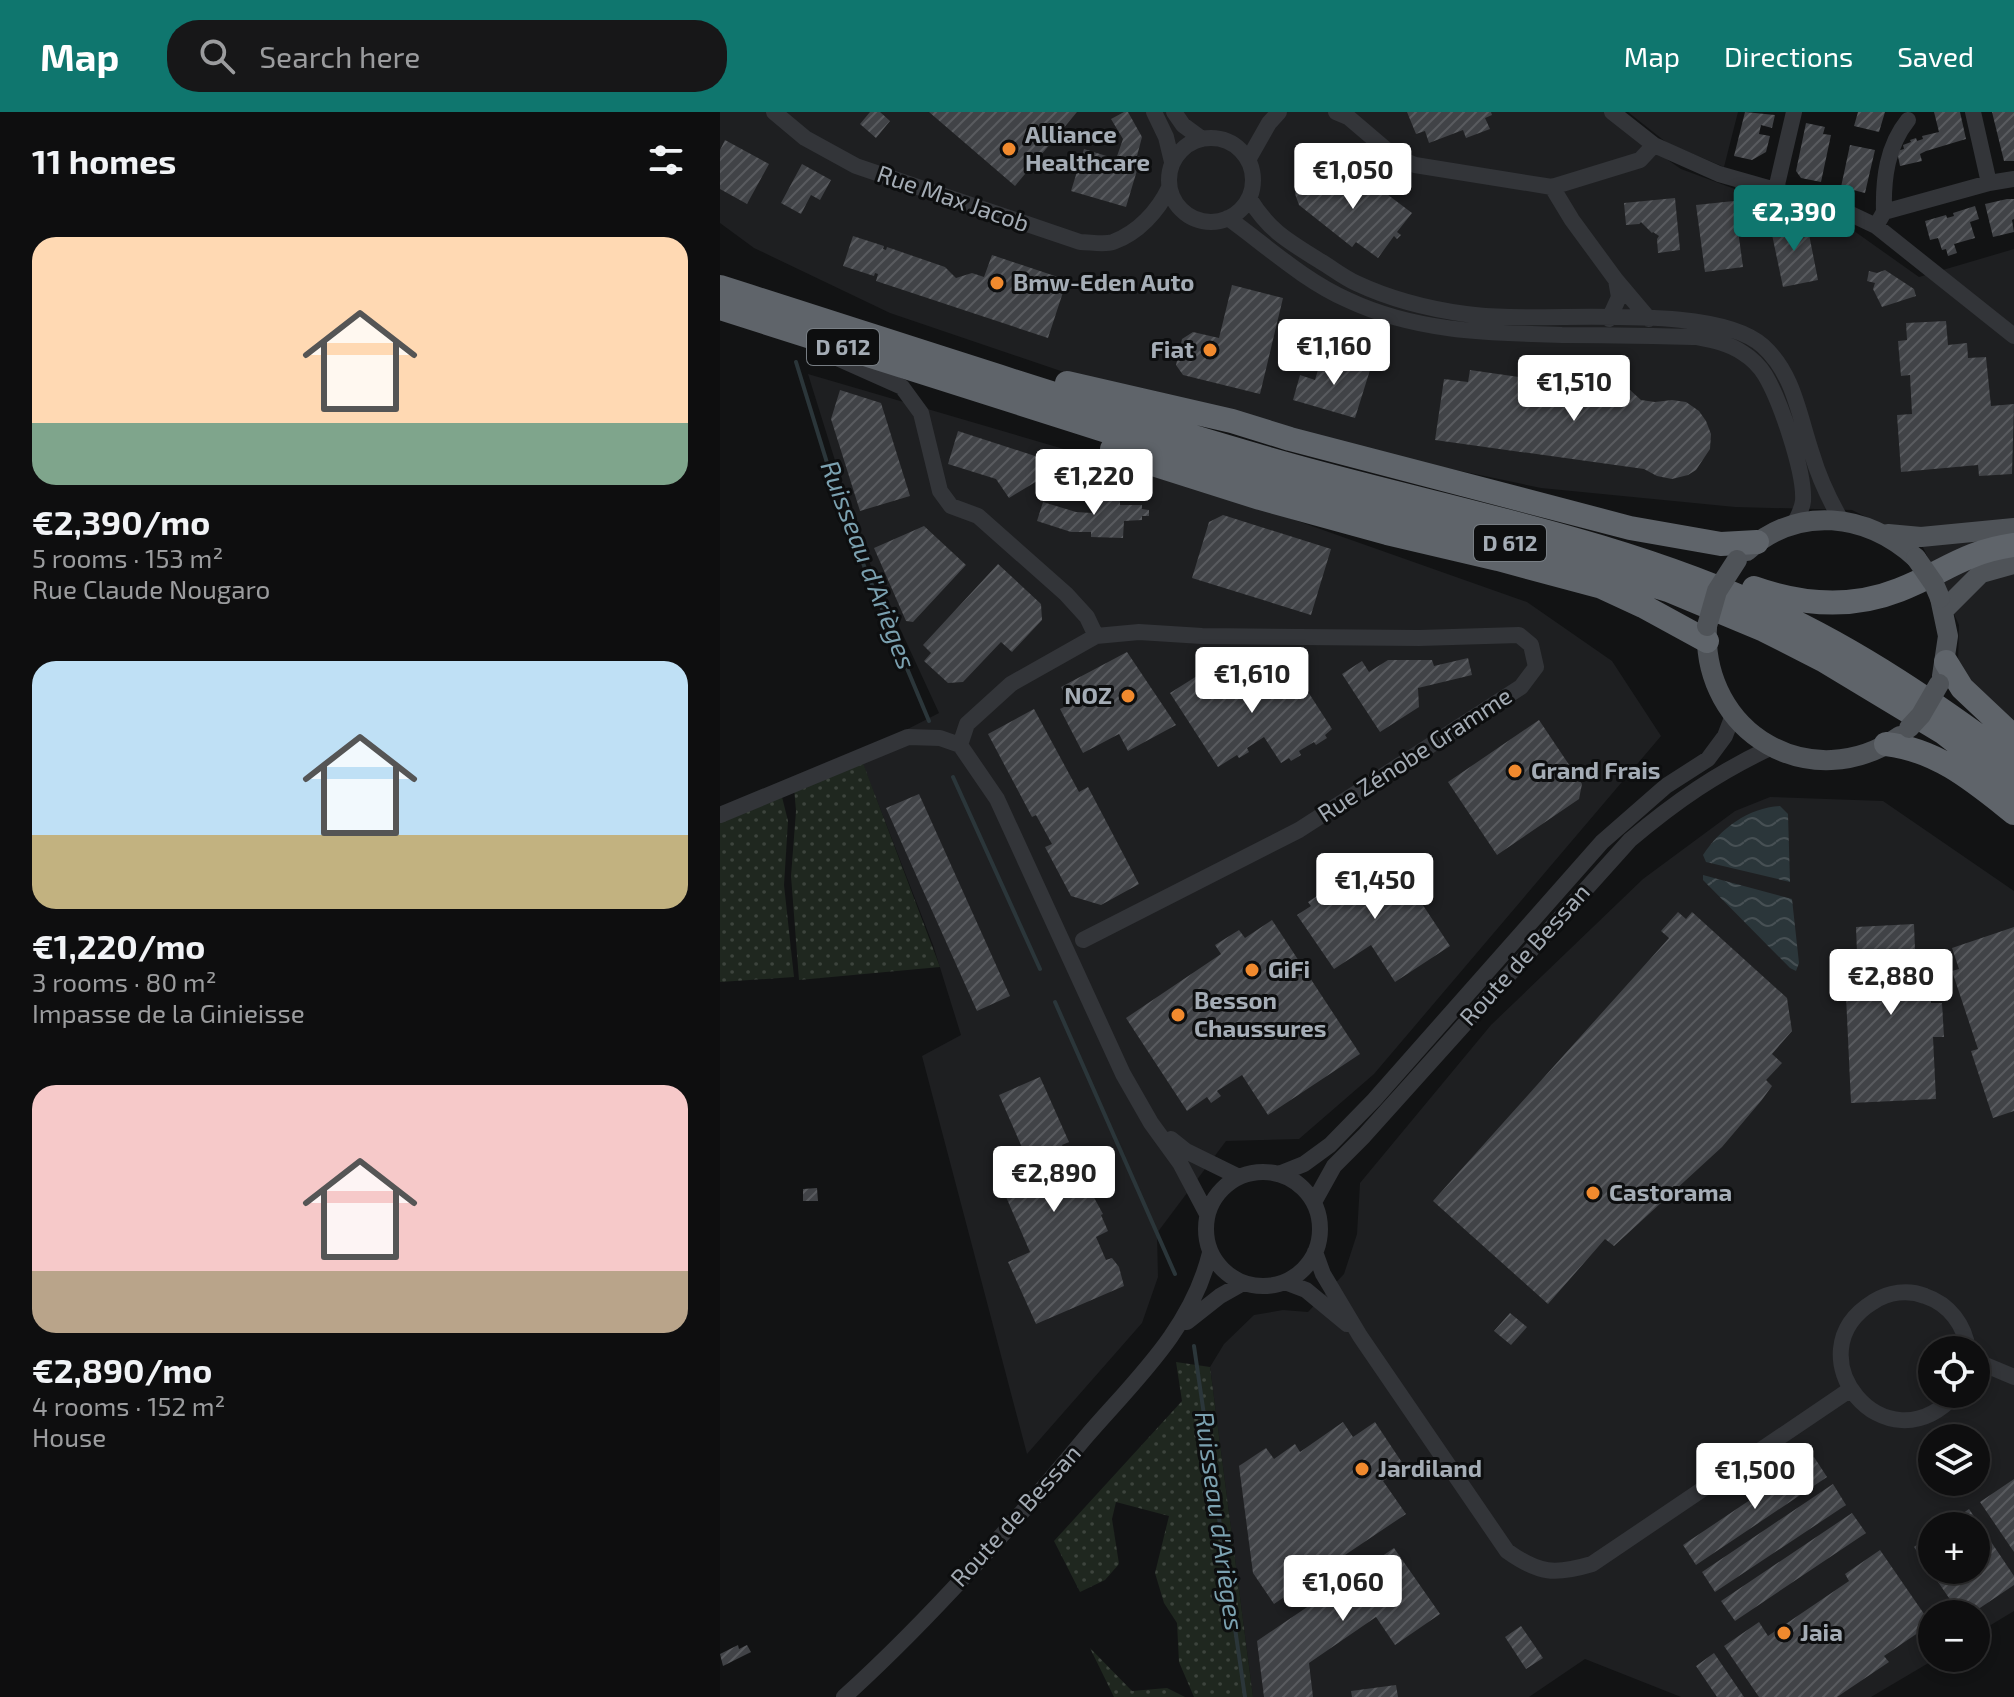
<!DOCTYPE html>
<meta charset="utf-8">
<style>
:root{--surface:#0e0e0f;--page:#171718;--text:#f1f3f6;--muted:#9b9c9e;--line:#2e2e2f;--accent:#0f766e}
body{margin:0;font-family:"Exo 2",sans-serif;background:var(--page);color:var(--text);height:100vh;display:flex;flex-direction:column;font-size:30px;white-space:nowrap}
*{box-sizing:border-box;margin:0}
p{font-size:26px;color:var(--muted)}
.icon{flex:none;width:44px;height:44px;fill:none;stroke:currentColor;stroke-width:2;stroke-linecap:round;stroke-linejoin:round}
.map{position:relative;flex:1;overflow:hidden}
.panel{display:flex;flex-direction:column;background:var(--surface);width:720px}
.panel>*{flex:none}
.fabs{position:absolute;left:1198px;top:1224px;display:grid;gap:16px}
.fabs a{display:grid;place-items:center;width:72px;height:72px;border-radius:50%;background:var(--surface);box-shadow:0 4px 12px #0003,0 0 0 2px var(--line);font-size:40px}
.price{position:absolute;translate:-50% -68px;padding:0 18px;border-radius:8px;background:#fff;color:#222;font-size:26px;line-height:52px;filter:drop-shadow(0 2px 4px #0008)}
.price::after{content:'';position:absolute;left:50%;top:48px;width:24px;height:18px;margin-left:-12px;background:inherit;clip-path:polygon(0 0,100% 0,50% 100%)}
.price.current{background:var(--accent);color:#fff}
ul{padding:0;list-style:none}
li{display:grid;align-content:center;gap:16px;height:424px;padding:0 32px}
li span{display:grid;place-items:center;height:248px;border-radius:24px;color:#555}
li>.icon{margin-inline-start:auto}
span .icon{width:144px;height:144px;fill:#fffc;stroke-width:1}
li b{font-size:34px}
h2{display:flex;justify-content:space-between;align-items:center;height:96px;padding:0 32px;font-size:34px}
header{display:flex;align-items:center;gap:48px;box-sizing:border-box;height:112px;padding:0 40px;background:var(--accent);color:#fff}
header strong{font-size:38px}
nav{display:flex;gap:44px;margin-inline-start:auto;font-size:28px}
.search{width:560px;height:72px;background:var(--page);display:flex;align-items:center;gap:20px;box-sizing:border-box;padding:0 28px;border-radius:32px;color:var(--muted);font-size:30px}
main{display:flex;flex:1;min-height:0}
.map>svg:first-child{display:block}
.built{fill:#1e1f21;fill-rule:evenodd}
.grass{fill:url(#grass-dots)}
.water{fill:url(#water-waves)}
.lines{fill:none;stroke-linecap:round;stroke-linejoin:round}
.stream{stroke:#2b363a;stroke-width:4}
.building{fill:url(#building-hatch)}
.minor{stroke:#333539;stroke-width:16}
.major{stroke:#4f5358;stroke-width:20}
.highway{stroke:#5f646a;stroke-width:24}
.major-bridge{stroke:#4f5358;stroke-width:20}
.poi-dot{fill:#f18a2e;stroke:#0d0e0f;stroke-width:3}
.labels{text-anchor:middle;stroke-width:6;stroke-linejoin:round;paint-order:stroke}
.shield{fill:#0d0e0f;stroke:#777d83;stroke-width:2}
.shield-label{font-size:22px;font-weight:bold;fill:#a4acb5}
.poi-label{font-size:24px;font-weight:bold;fill:#a4acb5;stroke:#0d0e0f;text-anchor:start}
.street-label{font-size:24px;fill:#a4acb5;stroke:#0d0e0f}
.water-label{font-size:26px;font-style:italic;fill:#7ba1b0;stroke:#0d0e0f}
</style>
<header>
<strong>Map</strong>
<div class="search"><svg class="icon" aria-label="search" viewBox="0 0 24 24"><circle cx="10" cy="10" r="6"/><path d="M15 15l6 6"/></svg>Search here</div>
<nav><a>Map</a><a>Directions</a><a>Saved</a></nav>
</header>
<main>
<section class="panel">
<h2>11 homes<svg class="icon" aria-label="filters" viewBox="0 0 24 24"><path d="M4 7h16M4 17h16"/><circle cx="9" cy="7" r="2"/><circle cx="15" cy="17" r="2"/></svg></h2>
<ul>
<li><span style="background:linear-gradient(#ffd9b3 75%,#7fa58c 0)"><svg class="icon" aria-label="home" viewBox="0 0 24 24"><path d="M3 11l9-7 9 7M6 9v11h12V9"/></svg></span><div><b>€2,390/mo</b><p>5 rooms · 153 m²</p><p>Rue Claude Nougaro</p></div></li>
<li><span style="background:linear-gradient(#bfe0f5 70%,#c2b280 0)"><svg class="icon" aria-label="home" viewBox="0 0 24 24"><path d="M3 11l9-7 9 7M6 9v11h12V9"/></svg></span><div><b>€1,220/mo</b><p>3 rooms · 80 m²</p><p>Impasse de la Ginieisse</p></div></li>
<li><span style="background:linear-gradient(#f6c9c9 75%,#b9a48a 0)"><svg class="icon" aria-label="home" viewBox="0 0 24 24"><path d="M3 11l9-7 9 7M6 9v11h12V9"/></svg></span><div><b>€2,890/mo</b><p>4 rooms · 152 m²</p><p>House</p></div></li>
</ul>
</section>
<div class="map">
<svg width="1294" height="1585" viewBox="0 0 1294 1585">
<defs>
<pattern id="grass-dots" width="8" height="8" patternUnits="userSpaceOnUse" patternTransform="scale(2)"><rect width="8" height="8" fill="#1f271f"/><path d="M2 2h.1M6 6h.1" fill="none" stroke="#3d443d" stroke-width="1.8" stroke-linecap="round"/></pattern>
<pattern id="water-waves" width="16" height="10" patternUnits="userSpaceOnUse" patternTransform="scale(2)"><rect width="16" height="10" fill="#2b363a"/><path d="M0 5q4-4 8 0t8 0" fill="none" stroke="#475054"/></pattern>
<pattern id="building-hatch" width="6" height="6" patternUnits="userSpaceOnUse" patternTransform="scale(2)"><rect width="6" height="6" fill="#414347"/><path d="M-1 1l2-2M0 6l6-6M5 7l2-2" fill="none" stroke="#595b5f"/></pattern>
</defs>
<rect width="100%" height="100%" fill="#121314"/>
<!-- built -->
<path class="built" d="M 0,0 L 887,0 L 913,24 L 961,57 L 1039,86 L 1120,109 L 1199,165 L 1294,137 L 1294,616 L 1273,599 L 1238,552 L 1239,513 L 1202,433 L 1132,398 L 1015,395 L 821,376 L 461,300 L 170,201 L 34,136 L 0,111 Z
M 908,0 L 1018,0 L 1004,55 L 947,31 Z
M 88,262 L 521,389 L 807,490 L 892,549 L 941,624 L 654,962 L 579,1027 L 506,1029 L 437,1121 L 438,1165 L 422,1211 L 307,1342 L 202,944 L 241,923 L 213,833 L 139,642 L 219,601 L 141,432 Z
M 1050,685 L 1163,689 L 1294,779 L 1294,1499 L 1256,1522 L 1256,1502 L 1212,1502 L 1212,1546 L 1217,1546 L 1151,1585 L 961,1585 L 865,1547 L 809,1585 L 533,1585 L 490,1255 L 504,1232 L 534,1203 L 563,1198 L 588,1200 L 624,1162 L 637,1122 L 640,1071 L 771,913 L 923,767 L 1015,699 ZM 1212,1238 L 1256,1238 L 1256,1282 L 1212,1282 ZM 1212,1326 L 1256,1326 L 1256,1370 L 1212,1370 ZM 1212,1414 L 1256,1414 L 1256,1458 L 1212,1458 Z"/>
<!-- grass -->
<path class="grass" d="M 143,651 L 220,855 L 79,868 L 71,764 L 76,699 L 74,676 Z
M 62,685 L 68,709 L 64,773 L 74,865 L 0,870 L 0,709 Z
M 456,1250 L 490,1255 L 533,1585 L 474,1585 L 459,1550 L 457,1511 L 444,1491 L 435,1461 L 449,1404 L 396,1390 L 392,1407 L 399,1452 L 385,1468 L 360,1480 L 334,1429 L 462,1289 Z
M 370,1536 L 412,1579 L 447,1576 L 465,1585 L 394,1585 Z"/>
<!-- water -->
<path class="water" d="M 1060,694 L 1068,702 L 1070,770 L 986,750 L 983,743 C 1001,716 1028,696 1060,694 Z
M 983,763 L 1072,787 L 1079,851 L 1076,859 L 1070,856 L 983,768 Z"/>
<g class="lines">
<!-- stream -->
<path class="stream" d="M 76,250 L 124,406 L 209,609
M 233,665 L 320,857
M 335,890 L 455,1162
M 474,1234 L 525,1585"/>
</g>
<!-- building -->
<path class="building" d="M 150,0 L 160,0 L 170,9 L 156,26 L 140,12 Z
M 209,0 L 357,0 L 295,74 Z
M 404,0 L 408,0 L 422,25 L 417,44 L 421,45 L 406,95 L 351,79 L 364,37 L 396,47 L 403,27 L 391,7 Z
M 687,0 L 771,0 L 772,3 L 765,6 L 770,17 L 746,26 L 743,18 L 709,31 L 705,19 L 696,22 Z
M 1025,0 L 1055,3 L 1052,16 L 1041,13 L 1039,22 L 1050,24 L 1046,40 L 1032,48 L 1014,44 Z
M 1138,0 L 1165,0 L 1159,20 L 1134,14 Z
M 1214,0 L 1240,0 L 1246,27 L 1206,39 L 1200,42 L 1202,49 L 1180,54 L 1177,39 L 1184,37 L 1183,33 L 1191,30 L 1190,28 L 1196,26 L 1197,29 L 1203,27 L 1202,24 L 1219,20 Z
M 1272,0 L 1294,0 L 1294,49 L 1284,49 Z
M 1086,11 L 1105,15 L 1103,22 L 1111,23 L 1101,70 L 1081,66 L 1076,59 Z
M 5,28 L 49,52 L 27,92 L 0,77 L 0,38 Z
M 1130,33 L 1155,38 L 1145,81 L 1121,75 Z
M 82,52 L 111,68 L 100,88 L 91,83 L 81,102 L 61,91 Z
M 596,59 L 606,61 L 632,80 L 643,64 L 692,101 L 677,120 L 681,123 L 677,127 L 674,124 L 658,146 L 636,130 L 632,135 L 579,93 L 575,82 L 576,72 L 585,62 Z
M 955,86 L 960,138 L 938,141 L 937,127 L 939,124 L 933,120 L 932,121 L 921,110 L 919,112 L 906,113 L 904,91 Z
M 1287,87 L 1294,87 L 1294,107 L 1292,108 L 1294,120 L 1273,125 L 1265,92 Z
M 1014,89 L 1023,155 L 985,160 L 976,93 Z
M 1255,94 L 1259,107 L 1250,110 L 1255,126 L 1234,132 L 1237,141 L 1228,144 L 1226,137 L 1222,138 L 1218,126 L 1210,128 L 1205,109 L 1226,103 L 1227,106 L 1234,104 L 1233,101 Z
M 1075,108 L 1076,115 L 1087,112 L 1098,168 L 1063,175 L 1050,113 Z
M 133,124 L 164,134 L 163,137 L 166,138 L 167,135 L 225,155 L 236,166 L 252,161 L 264,165 L 272,143 L 347,168 L 328,226 L 156,169 L 158,162 L 155,161 L 154,164 L 123,154 Z
M 1165,158 L 1194,177 L 1196,184 L 1162,195 L 1153,177 L 1155,171 L 1147,169 L 1149,159 L 1157,161 Z
M 512,173 L 563,186 L 540,282 L 463,263 L 456,253 L 462,227 L 473,220 L 499,226 Z
M 1226,209 L 1228,233 L 1247,231 L 1248,246 L 1266,245 L 1271,294 L 1294,292 L 1292,362 L 1259,364 L 1258,353 L 1181,360 L 1177,303 L 1192,302 L 1190,263 L 1181,264 L 1178,229 L 1187,228 L 1186,211 Z
M 602,244 L 650,258 L 635,306 L 573,288 L 580,263 L 595,268 Z
M 750,258 L 877,276 L 877,274 L 910,278 L 921,288 L 935,290 L 952,288 L 966,290 L 979,299 L 986,309 L 991,322 L 990,337 L 976,358 L 968,363 L 952,367 L 937,364 L 924,357 L 715,328 L 724,267 L 748,270 Z
M 120,278 L 161,291 L 190,384 L 140,399 L 111,307 Z
M 238,319 L 315,344 L 327,363 L 289,386 L 276,367 L 228,352 Z
M 380,377 L 393,377 L 392,387 L 400,387 L 400,393 L 422,393 L 422,397 L 429,398 L 429,404 L 422,404 L 422,408 L 404,409 L 403,426 L 371,425 L 371,420 L 351,420 L 317,409 L 323,390 L 356,400 L 372,401 L 372,392 L 379,392 Z
M 503,403 L 611,437 L 591,503 L 472,466 L 489,410 Z
M 204,414 L 246,453 L 193,510 L 186,509 L 154,436 Z
M 278,452 L 321,492 L 322,508 L 292,540 L 281,530 L 243,570 L 228,571 L 204,549 L 211,541 L 203,533 Z
M 407,540 L 456,613 L 408,639 L 399,622 L 363,641 L 340,597 L 350,592 L 341,575 Z
M 748,546 L 752,563 L 698,576 L 699,595 L 660,620 L 622,562 L 642,549 L 649,560 L 668,548 L 712,548 L 714,554 Z
M 496,552 L 518,585 L 570,552 L 612,617 L 605,623 L 607,626 L 596,633 L 594,630 L 579,639 L 581,643 L 571,649 L 569,646 L 561,651 L 544,625 L 527,636 L 529,640 L 519,646 L 517,643 L 498,655 L 450,581 Z
M 314,597 L 359,680 L 368,675 L 419,772 L 381,793 L 351,784 L 325,735 L 332,732 L 316,703 L 312,705 L 268,622 Z
M 819,608 L 862,672 L 859,687 L 777,743 L 728,670 Z
M 199,682 L 290,884 L 257,899 L 166,696 Z
M 669,742 L 730,834 L 675,870 L 651,833 L 614,857 L 577,803 L 591,794 L 588,790 L 597,784 L 600,788 L 636,764 L 634,759 L 643,754 L 646,758 Z
M 958,800 L 966,807 L 972,800 L 1067,886 L 1072,919 L 1052,942 L 1062,951 L 1046,968 L 1052,974 L 1041,989 L 1002,1035 L 894,1134 L 885,1127 L 828,1192 L 713,1089 L 949,826 L 941,819 Z
M 552,808 L 640,942 L 548,1003 L 522,963 L 497,979 L 501,984 L 491,991 L 487,985 L 467,999 L 406,906 L 501,842 L 495,833 L 519,818 L 525,826 Z
M 1194,812 L 1195,838 L 1208,837 L 1211,891 L 1222,891 L 1224,925 L 1213,925 L 1216,987 L 1131,991 L 1124,841 L 1137,841 L 1136,815 Z
M 1294,815 L 1294,999 L 1273,1006 L 1251,939 L 1258,937 L 1232,859 L 1239,857 L 1232,836 Z
M 320,965 L 349,1030 L 342,1033 L 364,1083 L 371,1080 L 383,1102 L 381,1103 L 388,1119 L 376,1125 L 386,1148 L 392,1146 L 399,1155 L 404,1174 L 316,1212 L 288,1150 L 310,1140 L 283,1078 L 291,1074 L 287,1066 L 311,1056 L 279,983 Z
M 97,1076 L 98,1089 L 83,1089 L 83,1077 Z
M 790,1201 L 807,1215 L 791,1233 L 774,1219 Z
M 623,1310 L 633,1325 L 655,1310 L 685,1355 L 663,1369 L 686,1402 L 625,1443 L 631,1452 L 582,1485 L 576,1477 L 554,1492 L 533,1461 L 519,1354 L 546,1336 L 554,1347 L 575,1332 L 580,1340 Z
M 1094,1345 L 1107,1365 L 976,1453 L 963,1433 Z
M 1294,1367 L 1294,1440 L 1260,1390 Z
M 1113,1372 L 1126,1393 L 995,1480 L 982,1460 Z
M 1249,1397 L 1294,1464 L 1294,1473 L 1251,1502 L 1240,1502 L 1194,1435 L 1207,1426 L 1204,1421 L 1212,1416 L 1212,1458 L 1256,1458 L 1256,1414 L 1224,1414 Z
M 1132,1401 L 1146,1421 L 1015,1509 L 1001,1489 Z
M 674,1436 L 720,1502 L 675,1533 L 656,1505 L 589,1551 L 593,1585 L 544,1585 L 537,1529 Z
M 1160,1438 L 1211,1512 L 1164,1544 L 1169,1550 L 1117,1585 L 1039,1585 L 1004,1534 L 1039,1510 L 1048,1524 L 1129,1469 L 1125,1462 Z
M 801,1514 L 823,1546 L 806,1557 L 785,1525 Z
M 18,1533 L 19,1537 L 27,1533 L 31,1540 L 3,1554 L 0,1542 Z
M 994,1541 L 1024,1585 L 997,1585 L 976,1554 Z
M 676,1573 L 678,1585 L 632,1585 L 631,1579 Z"/>
<g class="lines">
<!-- minor -->
<path class="minor" d="M 54,0 L 85,26 L 136,54 L 360,130 C 370,130 384,133 393,130 C 418,121 438,99 449,76
M 434,0 L 446,25 L 452,50
M 454,0 L 463,13 L 482,27
M 616,0 L 628,5 L 675,45 L 695,53 L 832,75 L 920,48 L 934,33
M 892,0 L 934,33 L 999,62 L 1118,96 L 1156,114 L 1294,224
M 1253,0 L 1269,71
M449 68a42 42 0 1 1 84 0a42 42 0 1 1-84 0Z
M 528,48 L 549,11 L 559,0
M 832,75 L 852,108 L 896,168 L 929,207
M 1056,77 L 1074,0
M 529,86 C 549,119 568,129 600,149 C 612,156 623,165 636,171 C 670,187 709,197 746,202 C 819,213 992,188 1043,234 C 1074,262 1079,304 1092,342 C 1099,366 1109,387 1121,408
M 1164,100 C 1163,67 1167,34 1188,8
M 508,106 C 547,134 583,168 628,188 C 696,220 768,221 842,223 C 887,223 931,224 976,225 C 992,228 1009,231 1023,241 C 1031,246 1040,255 1045,263 C 1060,288 1085,360 1083,389 C 1082,398 1078,404 1074,412
M 1156,114 L 1164,100 L 1269,71 L 1294,67
M 889,207 L 899,185 L 896,168
M 99,238 L 182,275 L 201,301 L 220,379 L 231,394 L 258,404 L 346,482 L 367,505 L 376,524
M 240,633 L 247,612 L 291,572 L 376,524 L 419,520 L 482,524 L 699,526 L 799,523 L 811,533 L 816,555 L 801,575 L 579,718 L 363,828
M 240,633 L 277,687 L 403,962 L 431,1011 L 460,1051 L 487,1102
M 0,703 L 188,625 L 220,626 L 240,633
M 451,1027 L 466,1039 L 519,1065
M486 1117a57 57 0 1 1 114 0a57 57 0 1 1-114 0Z
M 559,1062 L 584,1052 L 610,1033 L 654,988 L 882,730 L 946,674 L 988,647 L 1005,624 L 1013,603
M 594,1090 L 614,1054 L 644,1024 L 910,728 C 956,689 997,661 1052,635
M 595,1140 L 603,1162 L 640,1224 L 787,1439 C 819,1462 835,1463 872,1452 L 1125,1281 L 1129,1276
M 565,1170 L 586,1178 L 627,1212
M 467,1210 L 500,1184 L 523,1171
M 1256,1249 L 1294,1265
M 1236,1282 C 1165,1361 1070,1241 1153,1190 C 1168,1180 1188,1177 1205,1184 C 1229,1192 1245,1213 1248,1238
M 124,1585 C 211,1506 290,1416 365,1326 C 415,1268 471,1218 490,1141"/>
<!-- major -->
<path class="major" d="M 1168,422 L 1201,425 L 1294,416
M 1027,439 C 1079,393 1146,401 1196,446
M 1220,486 L 1228,524 L 1222,564
M 1224,498 L 1261,461 L 1294,452
M 987,515 C 981,621 1091,686 1180,624"/>
<!-- highway -->
<path class="highway" d="M 0,175 C 186,234 371,296 559,350 C 724,397 896,426 1052,499 C 1139,539 1218,593 1294,650
M 0,196 L 541,368 L 818,438 L 948,478 L 1044,518 L 1103,548 L 1224,621 L 1294,676
M 347,271 L 512,309 L 570,327 L 910,416 L 1001,432 L 1037,430
M 392,337 L 436,353 L 540,386 L 667,421 L 778,447 L 882,475 L 923,494 L 987,529
M 1034,476 C 1082,493 1131,497 1179,478 C 1223,461 1244,440 1294,433
M 1226,550 L 1242,576 L 1294,625
M 1166,632 C 1218,638 1255,670 1294,701"/>
<!-- major-bridge -->
<path class="major-bridge" d="M 1196,446 L 1214,472 L 1220,486
M 987,514 L 997,479 L 1017,448
M 1189,616 L 1201,603 L 1219,572"/>
</g>
<!-- markers -->
<g class="poi-dot">
<circle cx="289" cy="37" r="8"/>
<circle cx="277" cy="171" r="8"/>
<circle cx="490" cy="238" r="8"/>
<circle cx="408" cy="584" r="8"/>
<circle cx="795" cy="659" r="8"/>
<circle cx="532" cy="858" r="8"/>
<circle cx="458" cy="903" r="8"/>
<circle cx="873" cy="1081" r="8"/>
<circle cx="642" cy="1357" r="8"/>
<circle cx="1064" cy="1521" r="8"/>
</g>
<g class="labels">
<!-- shield labels -->
<g class="shield">
<rect x="87" y="217" width="72" height="36" rx="6"/>
<rect x="754" y="413" width="72" height="36" rx="6"/>
</g>
<g class="shield-label">
<text x="123" y="243">D 612</text>
<text x="790" y="439">D 612</text>
</g>
<!-- poi labels -->
<g class="poi-label">
<text x="305" y="31">Alliance<tspan x="305" dy="28">Healthcare</tspan></text>
<text x="293" y="179">Bmw-Eden Auto</text>
<text x="474" y="246" text-anchor="end">Fiat</text>
<text x="392" y="592" text-anchor="end">NOZ</text>
<text x="811" y="667">Grand Frais</text>
<text x="548" y="866">GiFi</text>
<text x="474" y="897">Besson<tspan x="474" dy="28">Chaussures</tspan></text>
<text x="889" y="1089">Castorama</text>
<text x="658" y="1365">Jardiland</text>
<text x="1080" y="1529">Jaia</text>
</g>
<!-- street labels -->
<g class="street-label">
<text transform="translate(233 87) rotate(19)" y="8">Rue Max Jacob</text>
<text transform="translate(695 643) rotate(-33)" y="8">Rue Zénobe Gramme</text>
<text transform="translate(805 843) rotate(-48)" y="8">Route de Bessan</text>
<text transform="translate(296 1404) rotate(-48)" y="8">Route de Bessan</text>
</g>
<!-- water labels -->
<g class="water-label">
<text transform="translate(148 453) rotate(69)" y="9">Ruisseau d'Arièges</text>
<text transform="translate(499 1409) rotate(82)" y="9">Ruisseau d'Arièges</text>
</g>
</g>
</svg>
<div class="fabs">
<a><svg class="icon" aria-label="locate" viewBox="0 0 24 24"><circle cx="12" cy="12" r="6"/><path d="M12 2v4M12 18v4M2 12h4M18 12h4"/></svg></a>
<a><svg class="icon" aria-label="layers" viewBox="0 0 24 24"><path d="M12 4l9 5-9 5-9-5zM3 14l9 5 9-5"/></svg></a>
<a>+</a>
<a>−</a>
</div>
<b class="price" style="left:633px;top:99px">€1,050</b>
<b class="price current" style="left:1074px;top:141px">€2,390</b>
<b class="price" style="left:614px;top:275px">€1,160</b>
<b class="price" style="left:854px;top:311px">€1,510</b>
<b class="price" style="left:374px;top:405px">€1,220</b>
<b class="price" style="left:532px;top:603px">€1,610</b>
<b class="price" style="left:655px;top:809px">€1,450</b>
<b class="price" style="left:1171px;top:905px">€2,880</b>
<b class="price" style="left:334px;top:1102px">€2,890</b>
<b class="price" style="left:1035px;top:1399px">€1,500</b>
<b class="price" style="left:623px;top:1511px">€1,060</b>
</div>
</main>
